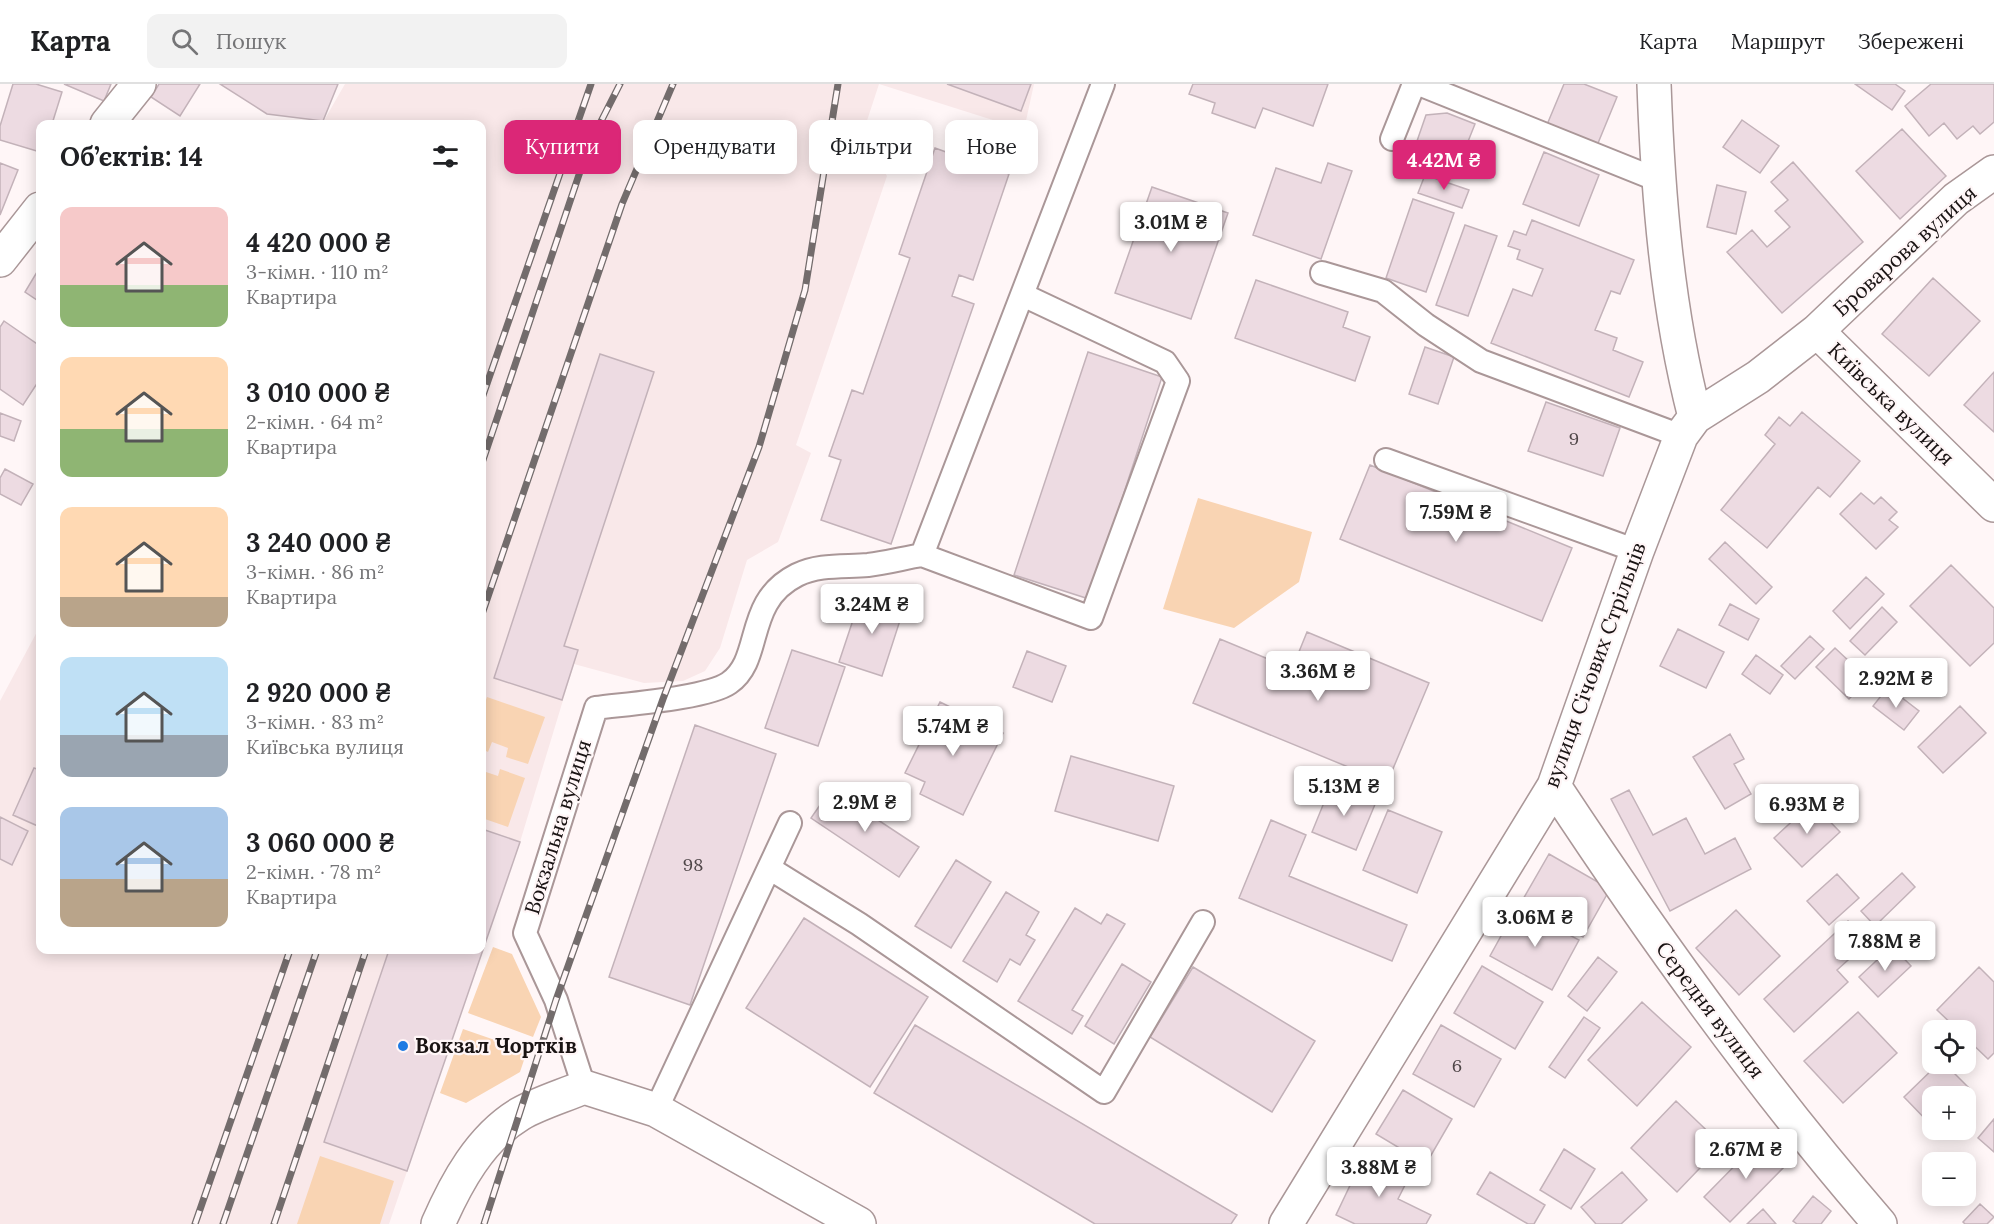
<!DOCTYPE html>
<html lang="uk">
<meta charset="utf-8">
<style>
:root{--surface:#fff;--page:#f2f2f2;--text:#202124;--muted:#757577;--line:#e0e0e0;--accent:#db2777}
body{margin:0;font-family:Lora,serif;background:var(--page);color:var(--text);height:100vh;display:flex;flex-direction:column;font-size:22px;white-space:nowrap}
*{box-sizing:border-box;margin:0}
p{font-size:20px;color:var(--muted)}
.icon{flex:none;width:33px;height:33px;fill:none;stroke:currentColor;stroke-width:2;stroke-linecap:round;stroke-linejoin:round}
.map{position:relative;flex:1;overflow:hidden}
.sheet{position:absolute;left:36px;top:36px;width:450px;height:834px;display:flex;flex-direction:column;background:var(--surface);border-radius:12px;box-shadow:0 3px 15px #0003}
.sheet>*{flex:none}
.banner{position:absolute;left:504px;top:36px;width:570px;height:54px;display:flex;gap:12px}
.fabs{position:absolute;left:1922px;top:936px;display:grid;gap:12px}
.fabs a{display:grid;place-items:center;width:54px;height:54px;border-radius:12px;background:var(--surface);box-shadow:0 3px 15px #0003;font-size:30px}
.price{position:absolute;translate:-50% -51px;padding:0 14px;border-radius:6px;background:#fff;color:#222;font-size:20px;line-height:39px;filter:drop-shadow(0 2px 3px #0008)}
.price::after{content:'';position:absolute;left:50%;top:36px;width:18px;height:14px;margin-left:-9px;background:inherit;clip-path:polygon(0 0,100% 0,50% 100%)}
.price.selected{background:var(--accent);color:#fff}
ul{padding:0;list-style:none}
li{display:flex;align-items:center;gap:18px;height:150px;padding:0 24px}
li span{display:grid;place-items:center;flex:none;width:168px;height:120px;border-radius:12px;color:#555}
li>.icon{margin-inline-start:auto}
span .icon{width:72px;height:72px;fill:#fffc;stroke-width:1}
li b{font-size:26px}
h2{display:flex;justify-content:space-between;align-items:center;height:72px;padding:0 24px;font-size:26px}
.tag{padding:0 21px;border-radius:12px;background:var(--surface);box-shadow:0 3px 15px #0003;font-size:21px;line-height:54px}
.tag.selected{background:var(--accent);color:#fff}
header{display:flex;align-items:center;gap:36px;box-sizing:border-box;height:84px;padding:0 30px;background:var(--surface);border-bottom:2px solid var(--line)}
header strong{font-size:28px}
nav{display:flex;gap:33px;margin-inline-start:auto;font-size:21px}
.search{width:420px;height:54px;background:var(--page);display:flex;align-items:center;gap:15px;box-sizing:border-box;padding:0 21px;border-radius:12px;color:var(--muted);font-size:22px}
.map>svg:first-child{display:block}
.built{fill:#f9e8e9}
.green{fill:#f9d4b3}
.building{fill:#eddbe2;stroke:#c3b2b9;stroke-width:1.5}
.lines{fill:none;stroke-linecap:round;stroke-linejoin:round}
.service-casing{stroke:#aa9798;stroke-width:26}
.minor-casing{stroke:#aa9798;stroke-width:36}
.tertiary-casing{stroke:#aa9798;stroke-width:36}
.service{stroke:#fff;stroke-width:22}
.minor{stroke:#fff;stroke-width:33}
.tertiary{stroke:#fff;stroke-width:33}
.rail-casing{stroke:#736c6c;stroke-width:7}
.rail{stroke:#fff6f7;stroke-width:4.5;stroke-dasharray:14;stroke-linecap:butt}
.poi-dot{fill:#1d7ae3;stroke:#fff6f7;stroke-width:2}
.labels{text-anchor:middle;stroke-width:4.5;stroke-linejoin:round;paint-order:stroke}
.number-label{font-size:18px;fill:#4e4547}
.street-label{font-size:21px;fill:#191313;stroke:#fff6f7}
.poi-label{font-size:21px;font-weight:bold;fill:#191313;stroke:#fff6f7;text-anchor:start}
</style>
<header>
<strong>Карта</strong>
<div class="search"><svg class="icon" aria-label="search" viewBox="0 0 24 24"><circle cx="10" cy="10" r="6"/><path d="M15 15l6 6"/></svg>Пошук</div>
<nav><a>Карта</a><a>Маршрут</a><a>Збережені</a></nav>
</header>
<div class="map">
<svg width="1994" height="1140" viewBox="0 0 1994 1140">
<rect width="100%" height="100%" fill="#fff6f7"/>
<!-- built -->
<path class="built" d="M 345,0 L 1034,0 L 1024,46 L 879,0 L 862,52 L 887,92 L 796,361 L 811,369 L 778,458 L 747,476 L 720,564 L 705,587 L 683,597 L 644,599 L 574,580 L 520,758 L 389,1140 L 0,1140 L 0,617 L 39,544 L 40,866 L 482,866 L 482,40 L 322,40 Z"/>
<!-- green -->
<path class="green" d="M 1198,414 L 1312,448 L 1299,498 L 1234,544 L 1163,525 Z
M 487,613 L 545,633 L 528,680 L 506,673 L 508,664 L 492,658 L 488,668 L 482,665 L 482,628 Z
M 482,679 L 484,680 L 483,687 L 498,692 L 500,685 L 525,694 L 508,743 L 482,734 Z
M 493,863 L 512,870 L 541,933 L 533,953 L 468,929 Z
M 463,945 L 527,967 L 520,988 L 466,1019 L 440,1009 Z
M 320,1072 L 394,1097 L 380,1140 L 297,1140 Z"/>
<!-- building -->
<path class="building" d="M 13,0 L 36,0 L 62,8 L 52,40 L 40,40 L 40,68 L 0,56 L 0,42 Z
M 64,0 L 111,0 L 104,17 Z
M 159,0 L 200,0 L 180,32 L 151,13 Z
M 220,0 L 338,0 L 323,37 L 267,30 Z
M 947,0 L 1031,0 L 1021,27 Z
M 1193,0 L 1328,0 L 1313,42 L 1263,24 L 1255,44 L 1212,29 L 1215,19 L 1189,10 Z
M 1564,0 L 1584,0 L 1617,13 L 1596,64 L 1546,43 Z
M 1855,0 L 1895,0 L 1905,7 L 1892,26 Z
M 1931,0 L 1994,0 L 1994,38 L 1980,50 L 1973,42 L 1957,55 L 1944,39 L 1929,52 L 1905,22 Z
M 1447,29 L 1475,40 L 1461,75 L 1417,57 L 1426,31 Z
M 1742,36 L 1779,62 L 1760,89 L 1723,63 Z
M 1902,45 L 1946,92 L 1900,135 L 1856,87 Z
M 953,48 L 1006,67 L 1000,87 L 1009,90 L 973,196 L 959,191 L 952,212 L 974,220 L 891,460 L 821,436 L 841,376 L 829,372 L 852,306 L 863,310 L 910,174 L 899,170 L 935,64 L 946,68 Z
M 1544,68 L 1599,91 L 1579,142 L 1523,120 Z
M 1793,78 L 1863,158 L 1782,229 L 1727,168 L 1752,146 L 1767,163 L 1790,143 L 1775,127 L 1788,116 L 1771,98 Z
M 0,79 L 18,86 L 0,131 Z
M 1328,79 L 1352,87 L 1321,175 L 1253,151 L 1276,84 L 1321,99 Z
M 1425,91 L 1469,106 L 1462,124 L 1418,109 Z
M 1717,101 L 1746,108 L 1736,150 L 1707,143 Z
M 1152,103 L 1228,129 L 1191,235 L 1115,209 Z
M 1413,115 L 1454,129 L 1426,208 L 1386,194 Z
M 1532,136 L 1634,176 L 1620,210 L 1611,207 L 1595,246 L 1617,254 L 1613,266 L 1643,278 L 1629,313 L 1491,259 L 1513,205 L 1532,212 L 1543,185 L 1517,175 L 1520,166 L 1508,162 L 1514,147 L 1526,151 Z
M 1465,141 L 1497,152 L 1468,232 L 1436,221 Z
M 40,183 L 40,218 L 25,208 Z
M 1933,194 L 1980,237 L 1929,292 L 1882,250 Z
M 1256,196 L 1348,228 L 1343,243 L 1370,253 L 1355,297 L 1235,254 Z
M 4,237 L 40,262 L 40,295 L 23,321 L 0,305 L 0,243 Z
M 1425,263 L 1454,273 L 1438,320 L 1409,310 Z
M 1088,268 L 1162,293 L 1089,515 L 1014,491 Z
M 600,270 L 654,288 L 564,562 L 578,566 L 562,616 L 494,594 Z
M 1994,288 L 1994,348 L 1964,321 Z
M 1546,318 L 1620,344 L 1603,392 L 1528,367 Z
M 1802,328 L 1860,377 L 1830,413 L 1818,403 L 1767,464 L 1721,426 L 1775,360 L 1765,351 L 1779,333 L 1790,342 Z
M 0,329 L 21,337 L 14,357 L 0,352 Z
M 1370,381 L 1572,464 L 1542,537 L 1340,455 Z
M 5,385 L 33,400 L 21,421 L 0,410 L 0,394 Z
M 1861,409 L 1874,420 L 1881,413 L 1897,428 L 1889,436 L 1898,443 L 1876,465 L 1840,430 Z
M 1725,458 L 1772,503 L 1756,520 L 1709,475 Z
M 1951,481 L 1994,524 L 1994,559 L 1970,582 L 1910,522 Z
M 1866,493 L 1884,510 L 1850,545 L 1833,527 Z
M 862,509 L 904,524 L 882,592 L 839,578 Z
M 1730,520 L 1759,535 L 1748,556 L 1719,541 Z
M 1882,523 L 1897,538 L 1865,571 L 1850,557 Z
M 1678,545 L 1724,568 L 1706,604 L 1660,582 Z
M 1307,548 L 1429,599 L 1387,699 L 1193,619 L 1220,555 L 1292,585 Z
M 1810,552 L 1824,565 L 1795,595 L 1781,582 Z
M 1835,564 L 1868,595 L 1849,615 L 1816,583 Z
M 792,566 L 845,583 L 818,662 L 765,644 Z
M 1027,567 L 1066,582 L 1052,618 L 1013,603 Z
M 1756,571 L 1783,591 L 1770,610 L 1742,590 Z
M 1888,603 L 1919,627 L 1904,646 L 1873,622 Z
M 940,618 L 1003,649 L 963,731 L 920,710 L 925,698 L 905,689 Z
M 1960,622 L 1986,649 L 1943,689 L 1918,663 Z
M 695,641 L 776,670 L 690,921 L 609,893 Z
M 1730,650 L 1744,675 L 1734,680 L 1751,710 L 1725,725 L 1693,673 Z
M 1071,672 L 1174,702 L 1158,757 L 1055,727 Z
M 34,684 L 40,686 L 40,743 L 13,731 Z
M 1332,699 L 1376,718 L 1356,766 L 1312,748 Z
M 831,705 L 919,763 L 899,793 L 811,734 Z
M 1629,706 L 1653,751 L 1686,734 L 1705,770 L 1735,754 L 1751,785 L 1670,827 L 1611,715 Z
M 1812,719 L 1840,748 L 1802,783 L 1774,754 Z
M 1388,726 L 1442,748 L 1417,809 L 1363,786 Z
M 0,733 L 28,747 L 12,781 L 0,775 Z
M 1271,736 L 1306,751 L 1289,792 L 1407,841 L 1392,877 L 1239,814 Z
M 482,745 L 520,758 L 407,1087 L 324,1058 L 389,866 L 482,866 Z
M 1549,770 L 1610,805 L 1583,853 L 1522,817 Z
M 956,776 L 991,798 L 951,864 L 915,842 Z
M 1902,789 L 1915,803 L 1875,842 L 1861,827 Z
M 1837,790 L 1859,814 L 1829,841 L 1807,817 Z
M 1006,808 L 1039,828 L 1026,851 L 1035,856 L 1020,881 L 1010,875 L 997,898 L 963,877 Z
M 1517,823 L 1579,856 L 1552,906 L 1490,872 Z
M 1075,824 L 1101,840 L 1107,830 L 1125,840 L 1072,926 L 1083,932 L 1072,950 L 1018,917 Z
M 1736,826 L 1780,872 L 1739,911 L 1696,864 Z
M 804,834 L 928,913 L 870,1003 L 746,924 Z
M 1848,837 L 1868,858 L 1837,886 L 1848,898 L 1794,948 L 1764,915 Z
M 1892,862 L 1911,882 L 1878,913 L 1859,893 Z
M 1598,873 L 1617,888 L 1587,927 L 1568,912 Z
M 1122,880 L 1151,898 L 1114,960 L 1085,942 Z
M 1482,882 L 1543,918 L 1515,965 L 1454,929 Z
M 1193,883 L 1315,957 L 1272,1028 L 1150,953 Z
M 1979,883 L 1994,898 L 1994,969 L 1988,975 L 1965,953 L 1965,946 L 1958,946 L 1937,926 Z
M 1642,918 L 1691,963 L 1637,1022 L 1588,976 Z
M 1858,928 L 1897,969 L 1843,1019 L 1804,977 Z
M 1584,933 L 1600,944 L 1565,994 L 1549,983 Z
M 915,941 L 1237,1131 L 1231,1140 L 1095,1140 L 874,1009 Z
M 1441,941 L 1501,975 L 1474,1023 L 1413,990 Z
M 1938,980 L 1945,980 L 1969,1004 L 1961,1012 L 1932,1012 L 1931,1041 L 1904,1013 Z
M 1403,1006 L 1452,1035 L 1426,1080 L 1376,1050 Z
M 1676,1017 L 1722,1061 L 1677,1108 L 1631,1064 Z
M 1994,1035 L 1994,1068 L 1978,1054 Z
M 1762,1054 L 1788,1079 L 1730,1138 L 1704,1113 Z
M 1564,1065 L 1595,1085 L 1571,1125 L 1540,1106 Z
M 1364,1072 L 1409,1093 L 1398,1115 L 1431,1131 L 1426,1140 L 1355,1140 L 1336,1131 Z
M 1490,1088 L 1545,1121 L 1534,1140 L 1528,1140 L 1477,1110 Z
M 1622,1088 L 1647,1116 L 1621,1140 L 1596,1140 L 1581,1123 Z
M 1813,1112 L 1831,1127 L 1821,1140 L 1797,1140 L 1793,1137 Z
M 1980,1120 L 1994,1133 L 1987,1140 L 1965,1140 L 1963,1138 Z
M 1763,1125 L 1776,1140 L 1747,1140 Z"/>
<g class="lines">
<defs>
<path id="service" d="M 1419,0 L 1658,96
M 1392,55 L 1414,0
M 1322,189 L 1383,207 L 1426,241 L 1481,277 L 1681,352
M 1386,376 L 1637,467
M 922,471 L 1091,534 L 1178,297 L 1165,278 L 1023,211
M 769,784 L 790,739
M 584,1003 L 556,916 L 525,849 L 596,624 C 626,620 708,614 729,599 C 764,575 743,518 797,491 C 819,480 844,483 868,481 C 886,479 904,474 922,471 L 1103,0
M 656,1026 L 769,784 L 859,840 L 1104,1008 L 1203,838"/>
<path id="minor" d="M 1654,0 C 1658,112 1667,224 1695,333
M 107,40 L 139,0
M 0,176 L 40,125
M 1817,247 L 1956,115 L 1994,88
M 1554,702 C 1654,854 1760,1002 1880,1140
M 1286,1140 L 1554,702 L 1637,467 L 1681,352 L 1695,333 L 1758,293 L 1817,247 L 1994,421"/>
<path id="tertiary" d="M 438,1140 C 456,1099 480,1054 520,1030 C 539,1019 563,1012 584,1003 L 656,1026 L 859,1140"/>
</defs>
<!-- service casing -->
<use href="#service" class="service-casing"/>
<!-- minor casing -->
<use href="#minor" class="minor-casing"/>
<!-- tertiary casing -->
<use href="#tertiary" class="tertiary-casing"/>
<!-- service -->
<use href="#service" class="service"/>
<!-- minor -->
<use href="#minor" class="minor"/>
<!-- tertiary -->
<use href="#tertiary" class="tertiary"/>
<defs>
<path id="rail" d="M 482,314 L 591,0
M 482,379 L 589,61 L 620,0
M 482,530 L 622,120 L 673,0
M 195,1140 L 290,866
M 223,1140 L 317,866
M 274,1140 L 366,866
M 484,1140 L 556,916 L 663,615 L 759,363 L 805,206 L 838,0"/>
</defs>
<!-- rail casing -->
<use href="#rail" class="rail-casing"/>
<!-- rail -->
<use href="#rail" class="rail"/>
</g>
<!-- markers -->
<circle class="poi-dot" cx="403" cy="962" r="6"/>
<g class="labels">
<!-- number labels -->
<g class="number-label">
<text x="1574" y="361">9</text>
<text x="693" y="787">98</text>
<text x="1457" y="988">6</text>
</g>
<!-- street labels -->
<g class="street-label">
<text transform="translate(1905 167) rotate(-42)" y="7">Броварова вулиця</text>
<text transform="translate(1891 320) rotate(44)" y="7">Київська вулиця</text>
<text transform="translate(1595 581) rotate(-70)" y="7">вулиця Січових Стрільців</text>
<text transform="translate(558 743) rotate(-73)" y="7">Вокзальна вулиця</text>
<text transform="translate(1710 926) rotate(53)" y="7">Середня вулиця</text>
</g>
<!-- poi labels -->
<g class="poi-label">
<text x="415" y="969">Вокзал Чортків</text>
</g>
</g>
</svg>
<div class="fabs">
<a><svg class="icon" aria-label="locate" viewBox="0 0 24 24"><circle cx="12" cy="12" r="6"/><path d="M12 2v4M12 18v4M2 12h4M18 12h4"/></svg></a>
<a>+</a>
<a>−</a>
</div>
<b class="price selected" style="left:1444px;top:107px">4.42M ₴</b>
<b class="price" style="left:1171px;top:169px">3.01M ₴</b>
<b class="price" style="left:1456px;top:459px">7.59M ₴</b>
<b class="price" style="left:872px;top:551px">3.24M ₴</b>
<b class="price" style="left:1318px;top:618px">3.36M ₴</b>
<b class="price" style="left:1896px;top:625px">2.92M ₴</b>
<b class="price" style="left:953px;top:673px">5.74M ₴</b>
<b class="price" style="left:1344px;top:733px">5.13M ₴</b>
<b class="price" style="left:865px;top:749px">2.9M ₴</b>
<b class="price" style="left:1807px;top:751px">6.93M ₴</b>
<b class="price" style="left:1535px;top:864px">3.06M ₴</b>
<b class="price" style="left:1885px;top:888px">7.88M ₴</b>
<b class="price" style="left:1746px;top:1096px">2.67M ₴</b>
<b class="price" style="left:1379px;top:1114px">3.88M ₴</b>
<div class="banner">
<a class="tag selected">Купити</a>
<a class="tag">Орендувати</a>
<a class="tag">Фільтри</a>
<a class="tag">Нове</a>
</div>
<section class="sheet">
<h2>Об’єктів: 14<svg class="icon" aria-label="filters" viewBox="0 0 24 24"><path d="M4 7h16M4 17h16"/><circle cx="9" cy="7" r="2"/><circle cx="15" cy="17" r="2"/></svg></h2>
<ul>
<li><span style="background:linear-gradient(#f6c9c9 65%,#8fb573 0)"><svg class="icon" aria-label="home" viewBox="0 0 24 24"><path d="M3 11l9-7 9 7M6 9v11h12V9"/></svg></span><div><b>4 420 000 ₴</b><p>3-кімн. · 110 m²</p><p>Квартира</p></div></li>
<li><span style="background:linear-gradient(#ffd9b3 60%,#8fb573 0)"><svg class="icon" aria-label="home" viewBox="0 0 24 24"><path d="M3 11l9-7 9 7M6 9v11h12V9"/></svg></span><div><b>3 010 000 ₴</b><p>2-кімн. · 64 m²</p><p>Квартира</p></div></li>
<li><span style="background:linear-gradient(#ffd9b3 75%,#b9a48a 0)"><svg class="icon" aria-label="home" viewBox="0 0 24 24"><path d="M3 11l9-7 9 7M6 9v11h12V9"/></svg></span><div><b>3 240 000 ₴</b><p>3-кімн. · 86 m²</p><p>Квартира</p></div></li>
<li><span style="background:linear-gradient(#bfe0f5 65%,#9aa5b1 0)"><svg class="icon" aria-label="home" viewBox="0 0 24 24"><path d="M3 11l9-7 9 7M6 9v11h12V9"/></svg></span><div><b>2 920 000 ₴</b><p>3-кімн. · 83 m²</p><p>Київська вулиця</p></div></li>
<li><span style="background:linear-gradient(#a9c7e8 60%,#b9a48a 0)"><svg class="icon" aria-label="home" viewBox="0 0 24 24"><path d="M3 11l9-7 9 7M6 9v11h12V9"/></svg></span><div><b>3 060 000 ₴</b><p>2-кімн. · 78 m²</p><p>Квартира</p></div></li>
</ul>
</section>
</div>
